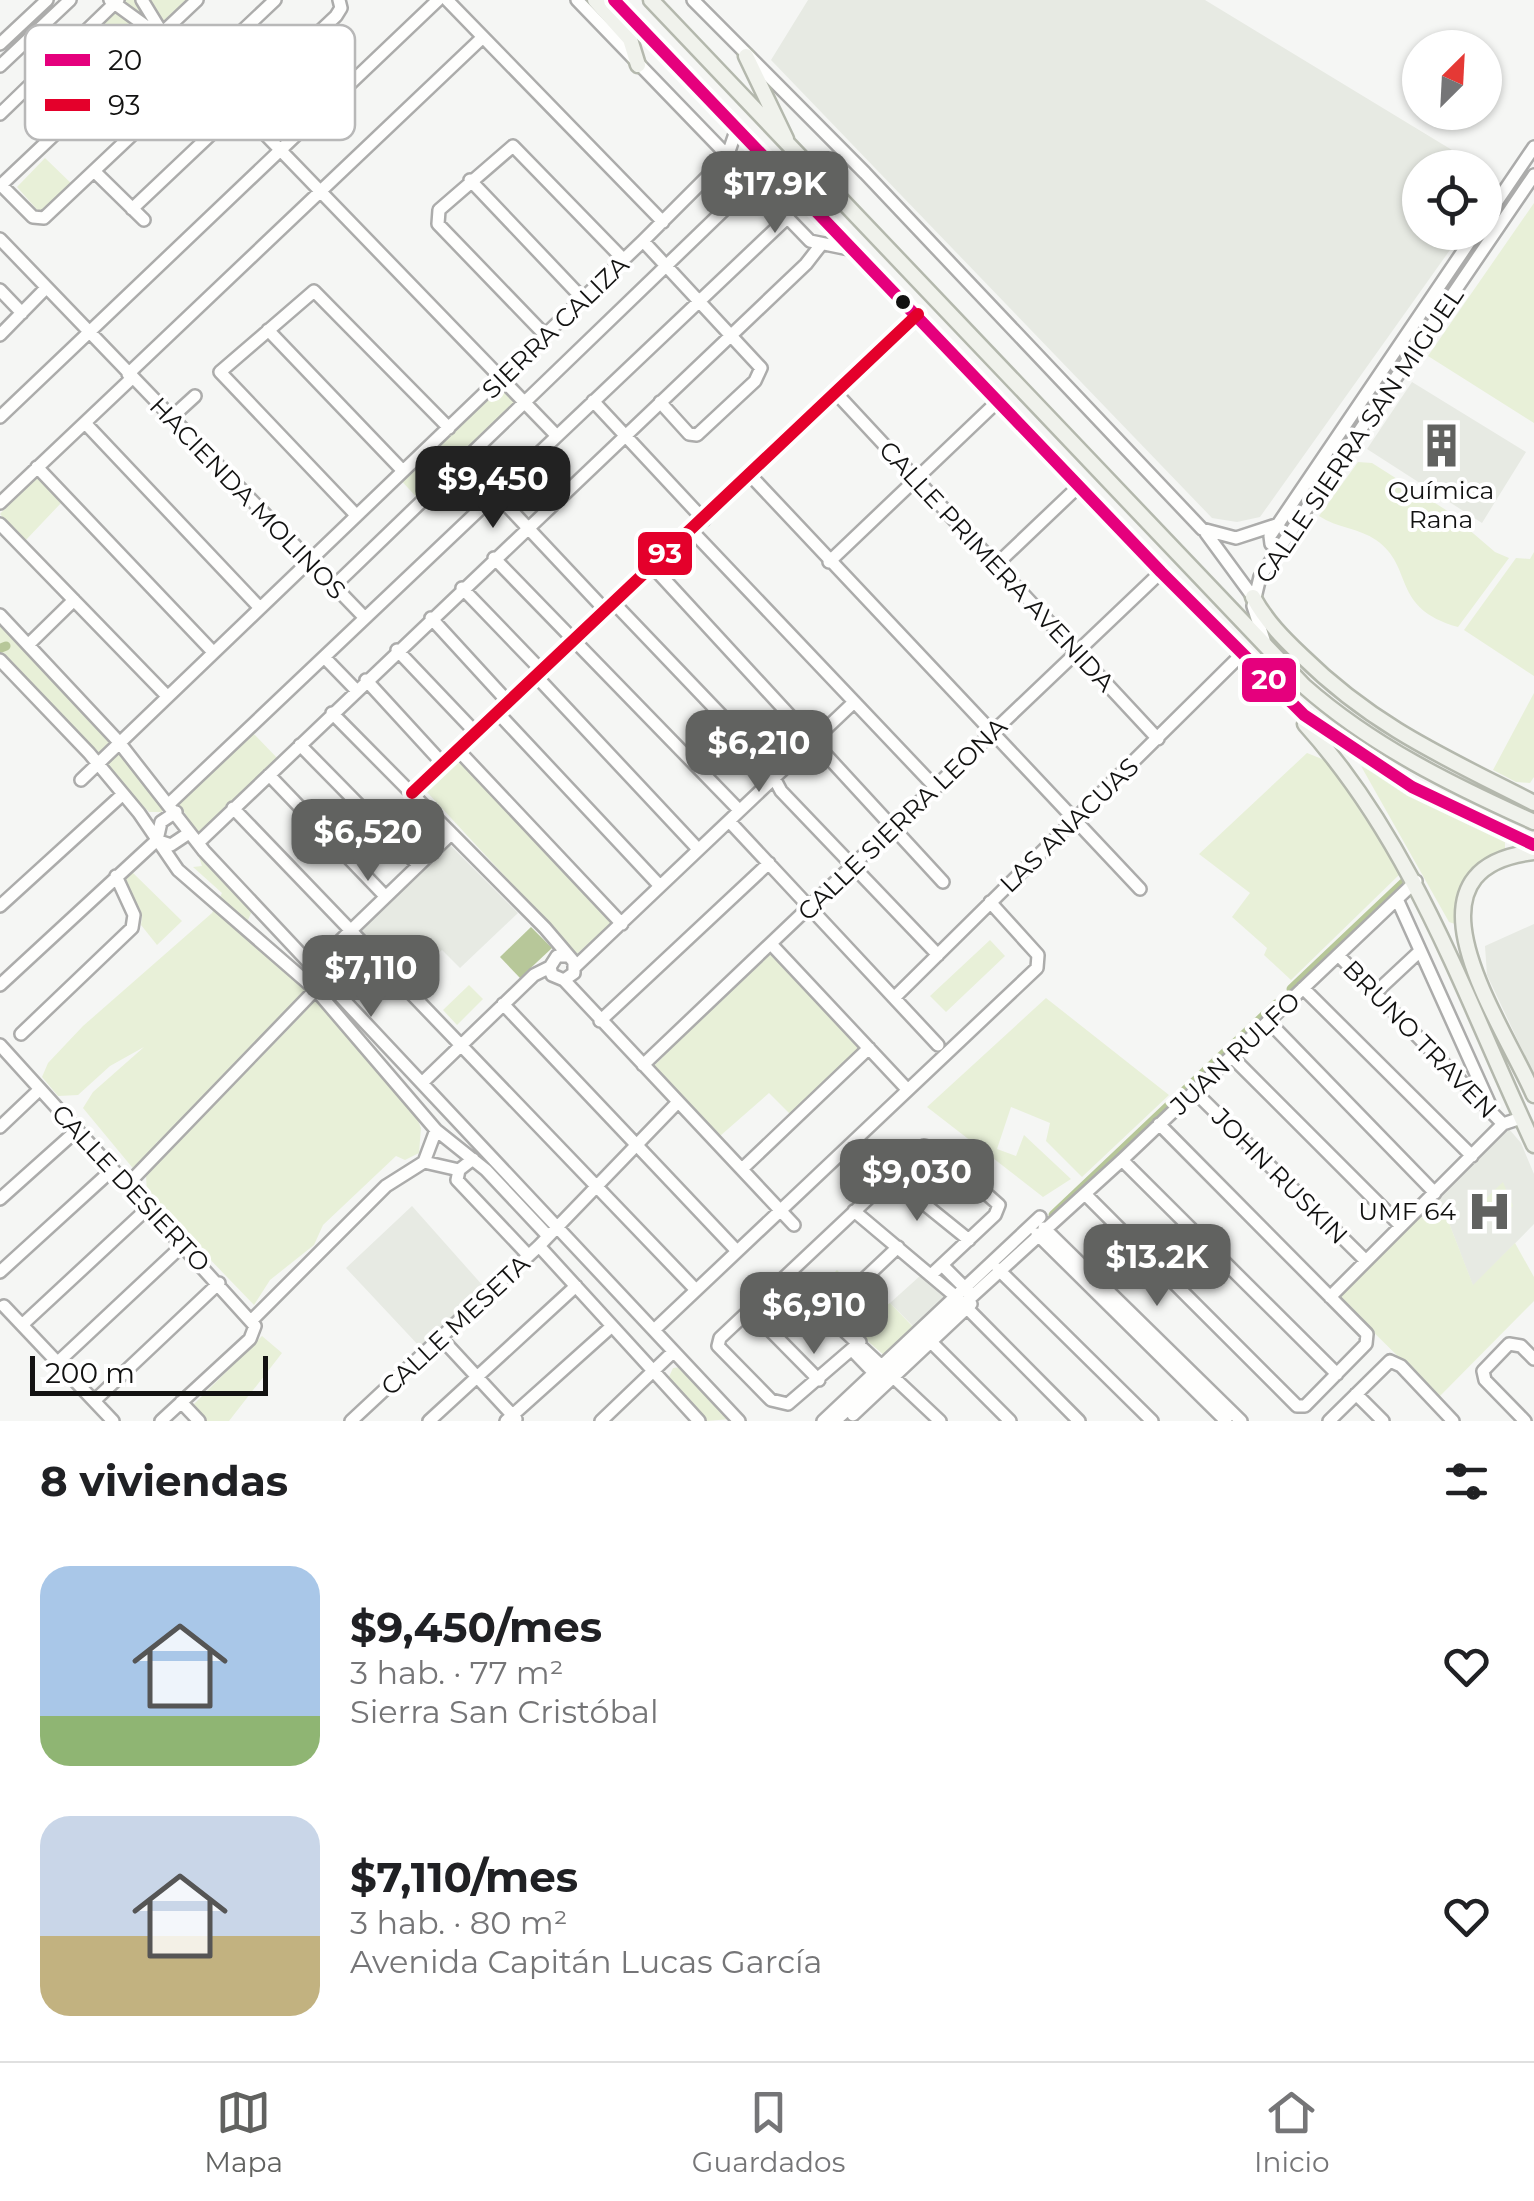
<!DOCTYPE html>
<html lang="es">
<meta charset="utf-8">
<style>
:root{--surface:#fff;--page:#f6f6f6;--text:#202124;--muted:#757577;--line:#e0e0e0;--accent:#616260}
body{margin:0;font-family:Montserrat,sans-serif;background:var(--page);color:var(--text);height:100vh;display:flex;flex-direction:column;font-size:38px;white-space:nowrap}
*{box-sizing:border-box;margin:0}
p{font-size:32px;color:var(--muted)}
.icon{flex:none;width:55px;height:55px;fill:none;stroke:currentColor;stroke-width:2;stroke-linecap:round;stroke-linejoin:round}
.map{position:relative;height:1421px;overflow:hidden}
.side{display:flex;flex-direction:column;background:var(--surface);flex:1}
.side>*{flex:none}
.needle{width:65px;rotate:24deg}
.controls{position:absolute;left:1402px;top:30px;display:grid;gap:20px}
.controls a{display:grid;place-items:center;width:100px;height:100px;border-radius:50%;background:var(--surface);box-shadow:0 2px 8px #0004;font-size:50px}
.scale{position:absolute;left:30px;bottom:25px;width:238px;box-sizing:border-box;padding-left:10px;border:5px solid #121211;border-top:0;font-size:28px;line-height:35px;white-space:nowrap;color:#121211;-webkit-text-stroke:8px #fff;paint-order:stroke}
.price{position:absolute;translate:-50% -85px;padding:0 22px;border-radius:20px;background:var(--accent);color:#fff;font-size:32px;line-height:65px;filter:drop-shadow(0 2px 5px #0008)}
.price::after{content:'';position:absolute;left:50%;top:60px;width:30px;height:22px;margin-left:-15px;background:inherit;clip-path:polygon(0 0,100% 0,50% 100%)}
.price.current{background:#222;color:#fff}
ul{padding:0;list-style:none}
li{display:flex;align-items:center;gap:30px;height:250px;padding:0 40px}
li span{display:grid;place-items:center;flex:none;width:280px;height:200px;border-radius:30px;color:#555}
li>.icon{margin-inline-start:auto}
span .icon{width:120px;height:120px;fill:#fffc;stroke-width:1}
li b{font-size:42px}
h2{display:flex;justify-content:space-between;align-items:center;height:120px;padding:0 40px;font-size:42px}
.tab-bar{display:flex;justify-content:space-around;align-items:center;height:140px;border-top:2px solid var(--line);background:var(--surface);font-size:28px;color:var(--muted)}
.tab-bar a{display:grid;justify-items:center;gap:5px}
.tab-bar .current{color:var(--accent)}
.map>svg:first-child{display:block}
.built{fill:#e7eae3}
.green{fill:#e8f0d8}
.water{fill:#b7c799}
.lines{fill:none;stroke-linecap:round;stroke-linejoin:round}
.canal{stroke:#b7c799;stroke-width:9}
.minor-casing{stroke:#acacab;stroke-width:16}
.major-casing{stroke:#b4b8ad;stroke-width:19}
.minor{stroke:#fefefd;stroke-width:11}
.major{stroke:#f0f2ec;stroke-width:14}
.bus-1-casing{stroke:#fff;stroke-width:20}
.bus-2-casing{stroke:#fff;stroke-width:20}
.bus-1{stroke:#e5007d;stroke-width:12}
.bus-2{stroke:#e4002b;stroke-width:12}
.bus-dot{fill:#121211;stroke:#fff;stroke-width:4}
.labels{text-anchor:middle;stroke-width:8;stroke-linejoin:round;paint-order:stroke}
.street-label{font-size:25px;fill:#121211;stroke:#fff}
.poi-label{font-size:25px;fill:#121211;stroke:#fff}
.key{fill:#fff;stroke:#b8b8b8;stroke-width:2.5}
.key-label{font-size:28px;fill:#121211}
.line-badge{stroke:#fff;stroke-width:4}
.badge-label{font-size:28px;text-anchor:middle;font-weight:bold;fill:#fff}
</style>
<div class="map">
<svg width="1534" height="1421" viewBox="0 0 1534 1421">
<rect width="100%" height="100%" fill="#f5f6f4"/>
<!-- built -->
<path class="built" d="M 808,0 L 1205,0 L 1480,167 L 1420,168 L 1420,232 L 1462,233 L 1260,517 L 1237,522 L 1212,518 L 771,60 Z
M 1412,382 L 1526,452 L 1482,523 L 1367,449 Z
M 449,844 L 518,913 L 460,968 L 442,950 L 404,983 L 355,934 Z
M 1534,924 L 1534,1075 L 1487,975 L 1485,946 Z
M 1509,1129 L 1521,1143 L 1534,1174 L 1534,1224 L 1473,1286 L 1439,1197 Z
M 412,1206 L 484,1287 L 420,1347 L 346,1268 Z
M 921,1275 L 946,1297 L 916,1329 L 890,1303 Z"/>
<!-- green -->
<path class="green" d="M 124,0 L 188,0 L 189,1 L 126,59 L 96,25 Z
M 45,158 L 76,188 L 41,214 L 17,187 Z
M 1534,203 L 1534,423 L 1428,356 Z
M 502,375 L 528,402 L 422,503 L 396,475 Z
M 1358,462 L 1372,463 L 1446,510 L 1495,552 L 1509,558 L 1458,627 C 1390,608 1415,567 1376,540 C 1359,528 1337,528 1319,516 Z
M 36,475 L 62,502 L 24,542 L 0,514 Z
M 1534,552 L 1534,676 L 1464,630 L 1516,558 L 1530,559 Z
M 0,612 L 121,733 L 96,755 L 0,658 Z
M 1534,693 L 1534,777 L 1530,783 L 1516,782 L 1493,770 Z
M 251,731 L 280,761 L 200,837 L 179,804 Z
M 117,753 L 164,802 L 162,812 L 149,812 L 104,765 Z
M 1307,753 L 1327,761 L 1401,873 L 1291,980 L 1264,955 L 1267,948 L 1232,917 L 1250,893 L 1199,854 Z
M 460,760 L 543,843 L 612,922 L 577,954 L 426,791 Z
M 1361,766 L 1505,842 L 1505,849 L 1476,868 L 1465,885 L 1455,924 L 1449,922 Z
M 196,848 L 252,911 L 248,920 L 262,947 L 305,984 L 411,1104 L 421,1128 L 419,1153 L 405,1160 L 396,1156 L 323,1225 L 314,1245 L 270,1280 L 254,1305 L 147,1194 L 146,1175 L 162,1155 L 165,1141 L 231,1088 L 305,1012 L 298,1002 L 203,1103 L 156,1143 L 153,1153 L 136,1172 L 83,1108 L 93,1092 L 144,1047 L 110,1066 L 78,1095 L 58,1096 L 42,1077 L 48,1063 L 83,1026 L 212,913 L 222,893 L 193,867 L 202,866 Z
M 129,869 L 182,921 L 157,945 L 141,925 L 142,916 L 122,887 Z
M 990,940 L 1005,956 L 946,1012 L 930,996 Z
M 768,950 L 860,1050 L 790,1114 L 769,1093 L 720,1136 L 653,1067 Z
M 469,985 L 483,999 L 457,1025 L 443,1010 Z
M 1046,998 L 1169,1095 L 1082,1177 L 1046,1141 L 1050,1123 L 1011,1107 L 997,1149 L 1016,1156 L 1024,1135 L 1071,1179 L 1043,1197 L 927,1107 Z
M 1503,1182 L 1513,1206 L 1499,1222 L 1480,1204 Z
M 1439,1197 L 1473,1285 L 1515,1243 L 1534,1277 L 1534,1301 L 1439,1397 L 1339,1298 Z
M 837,1270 L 877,1311 L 890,1303 L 914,1328 L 885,1356 L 813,1294 Z
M 262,1336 L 282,1353 L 229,1421 L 205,1421 L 191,1407 Z
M 681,1367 L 731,1419 L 706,1421 L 668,1379 L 673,1368 Z"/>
<!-- water -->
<path class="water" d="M 531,927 L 552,948 L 520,978 L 500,957 Z"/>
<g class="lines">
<!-- canal -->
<path class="canal" d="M 1,648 L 6,646
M 1291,989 L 1403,883
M 1053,1215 L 1276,1004"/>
<defs>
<path id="minor" d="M 110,0 L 165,40 L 237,109
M 142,0 L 164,36
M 447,0 L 663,222
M 577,0 L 810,241 L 854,250
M 693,0 L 865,173 L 1202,529 L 1236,538 L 1279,524
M 0,44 L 47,0
M 0,66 L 70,0
M 0,114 L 118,0
M 261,130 L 556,435
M 95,172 L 144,220
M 470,180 L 584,300
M 0,184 L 33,217 L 44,218 L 275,0
M 1,185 L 197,0
M 132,209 L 336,16 L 341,8 L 339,0
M 1485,219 L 1534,147
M 0,239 L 365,618
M 643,241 L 761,368 L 755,381 L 697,435 L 689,434 L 660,402
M 0,290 L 22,313
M 268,330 L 403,471
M 0,335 L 46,288
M 546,336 L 438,224 L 439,210 L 513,146 L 624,260
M 128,374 L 483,37
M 836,393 L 1158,739
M 593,401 L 704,520
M 0,417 L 438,0
M 172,417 L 195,396
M 85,423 L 260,608
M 37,467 L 213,652
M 751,476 L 1140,889
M 496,494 L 606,611
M 0,503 L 132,378
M 356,515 L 220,372 L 314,291 L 449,428
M 0,524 L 167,696
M 692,531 L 936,788
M 1206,533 L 1253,597
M 1280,548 L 1271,544 L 1270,536 L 1476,232
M 494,558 L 739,810
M 829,562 L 999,400
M 998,563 L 1080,485
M 653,567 L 943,882
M 334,586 L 752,183
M 462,588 L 542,671
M 614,603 L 765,761 L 781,791 L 938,955
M 0,615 L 118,741 L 204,851 L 739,1421
M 431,618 L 508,702
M 1264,640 L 1253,606 L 1260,577 L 1534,175
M 28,645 L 74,600
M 397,650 L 476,733
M 324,657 L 356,690
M 0,660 L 89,753 L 139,813 L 178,870 L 316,990 L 436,1130 L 486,1170 L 548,1236
M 536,676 L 698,849
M 366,680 L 443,764
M 497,712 L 660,886
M 332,713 L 545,928 L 574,962 L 574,973 L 564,980
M 300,745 L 418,865
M 458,750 L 622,924
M 269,775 L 385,896
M 81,780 L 643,241 L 727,157 L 737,128
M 412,793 L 918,314
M 170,803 L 786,219
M 233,808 L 696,1290
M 729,821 L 938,1045
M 159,841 L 171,845 L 189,833
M 198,843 L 806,264 L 820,246
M 1397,899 L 1490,1105
M 0,906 L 123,794
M 771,944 L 906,1088
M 1338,955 L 1503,1124
M 314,966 L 451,834
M 550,967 L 552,975 L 564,980 L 794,1225
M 575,967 L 852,704
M 0,985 L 157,840 L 161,822 L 176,812
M 1303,988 L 1472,1156
M 1375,993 L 1420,951
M 896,996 L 1242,654
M 503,1004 L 736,1250
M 600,1021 L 769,863
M 1268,1021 L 1435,1193
M 21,1034 L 132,928 L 134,915 L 116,876
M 0,1045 L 255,1326 L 250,1339 L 161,1421
M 1231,1056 L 1401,1226
M 643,1065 L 1161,572
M 424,1081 L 534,975 L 550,967 L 557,956 L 566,956
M 1194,1091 L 1366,1261
M 0,1127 L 39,1090
M 473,1159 L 459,1170 L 457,1180 L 528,1255
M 1122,1160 L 1337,1374
M 424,1162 L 459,1170
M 742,1169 L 869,1048
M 891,1177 L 969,1240
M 127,1185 L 318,987
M 1085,1194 L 1297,1406 L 1305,1406 L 1366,1344 L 1367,1334 L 1159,1124
M 0,1199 L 76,1131
M 854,1211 L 955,1296 L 1079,1421
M 1044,1228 L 1241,1421
M 1037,1234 L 1226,1421
M 539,1246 L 699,1421
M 942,1265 L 970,1293
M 998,1269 L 1152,1421
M 0,1272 L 112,1170
M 787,1277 L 940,1421
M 862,1281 L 898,1247
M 1330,1297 L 1503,1124 L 1521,1118
M 4,1306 L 113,1421
M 750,1310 L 819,1380
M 252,1320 L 386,1186 L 424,1162 L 436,1130
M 22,1325 L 148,1208
M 654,1330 L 1037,968 L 1038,955 L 990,902
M 441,1338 L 516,1419
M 928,1339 L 1010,1421
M 860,1342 L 788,1404 L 771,1400 L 718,1346 L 720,1338 L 924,1146 L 936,1149 L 999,1205 L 995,1215 L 931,1275
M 852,1350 L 876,1375
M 58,1362 L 183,1245
M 1356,1394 L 1383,1421
M 94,1401 L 219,1283
M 181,1402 L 199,1421
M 853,1415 L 971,1304
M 351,1421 L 539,1246 L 678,1102
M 429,1421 L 576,1286
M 506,1421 L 612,1326
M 601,1421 L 673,1352
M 823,1421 L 1040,1217
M 835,1421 L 1122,1160 L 1416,881
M 1329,1421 L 1390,1361 L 1401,1366 L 1453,1421
M 1525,1421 L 1485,1380 L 1483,1371 L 1509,1344 L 1521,1346 L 1534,1359"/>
<path id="major" d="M 595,0 L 630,39 L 638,65
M 614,0 L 1161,572 L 1304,715 L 1412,787 L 1534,845
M 651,0 L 1304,686 C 1372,746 1452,785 1534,822
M 746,56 L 786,139
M 1253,597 C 1266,621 1283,638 1302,656 C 1374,727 1446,758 1534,803
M 1305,724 C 1415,846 1465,998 1534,1145
M 1534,852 C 1391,868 1503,1023 1534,1095"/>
</defs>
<!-- minor casing -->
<use href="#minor" class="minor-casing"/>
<!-- major casing -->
<use href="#major" class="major-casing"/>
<!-- minor -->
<use href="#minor" class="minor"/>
<!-- major -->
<use href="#major" class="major"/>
<defs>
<path id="bus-1" d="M 614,0 L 1161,572 L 1304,715 L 1412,787 L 1534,845"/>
<path id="bus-2" d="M 412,793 L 918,314"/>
</defs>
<!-- bus-1 casing -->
<use href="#bus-1" class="bus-1-casing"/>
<!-- bus-2 casing -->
<use href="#bus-2" class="bus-2-casing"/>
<!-- bus-1 -->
<use href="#bus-1" class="bus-1"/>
<!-- bus-2 -->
<use href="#bus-2" class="bus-2"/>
</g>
<!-- icons -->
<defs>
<symbol id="building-bare" viewBox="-9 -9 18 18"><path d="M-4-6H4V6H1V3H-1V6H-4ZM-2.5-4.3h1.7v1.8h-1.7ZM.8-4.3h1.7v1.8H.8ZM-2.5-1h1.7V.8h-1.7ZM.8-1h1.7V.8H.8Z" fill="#616260" stroke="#fff" stroke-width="2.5" paint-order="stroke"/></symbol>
<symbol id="hospital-bare" viewBox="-9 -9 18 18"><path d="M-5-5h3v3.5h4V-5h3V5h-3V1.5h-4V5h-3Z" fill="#616260" stroke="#fff" stroke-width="2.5" paint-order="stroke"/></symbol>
</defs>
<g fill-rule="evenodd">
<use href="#building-bare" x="1410" y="414" width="63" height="63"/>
<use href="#hospital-bare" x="1458" y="1180" width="63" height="63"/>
</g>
<!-- markers -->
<circle class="bus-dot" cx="903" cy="302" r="9"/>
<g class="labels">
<!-- street labels -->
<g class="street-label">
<text transform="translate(555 327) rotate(-44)" y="9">SIERRA CALIZA</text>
<text transform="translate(1359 435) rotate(-56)" y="9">CALLE SIERRA SAN MIGUEL</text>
<text transform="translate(248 498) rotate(46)" y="9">HACIENDA MOLINOS</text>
<text transform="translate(997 566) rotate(47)" y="9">CALLE PRIMERA AVENIDA</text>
<text transform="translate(902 819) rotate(-44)" y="9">CALLE SIERRA LEONA</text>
<text transform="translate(1069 825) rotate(-44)" y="9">LAS ANACUAS</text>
<text transform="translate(1420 1039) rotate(46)" y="9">BRUNO TRAVEN</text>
<text transform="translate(1235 1053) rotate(-43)" y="9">JUAN RULFO</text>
<text transform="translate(1280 1176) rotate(45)" y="9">JOHN RUSKIN</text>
<text transform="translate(131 1188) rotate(47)" y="9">CALLE DESIERTO</text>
<text transform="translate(455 1325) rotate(-43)" y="9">CALLE MESETA</text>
</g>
<!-- poi labels -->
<g class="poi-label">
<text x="1441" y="499">Química<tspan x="1441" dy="29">Rana</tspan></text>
<text x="1456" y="1220" text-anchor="end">UMF 64</text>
</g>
</g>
<!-- legend -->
<rect x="25" y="25" width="330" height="115" rx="15" class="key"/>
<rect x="45" y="54" width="45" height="12" fill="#e5007d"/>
<rect x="45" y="99" width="45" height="12" fill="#e4002b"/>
<g class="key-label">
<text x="108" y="70">20</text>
<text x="108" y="115">93</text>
</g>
<g class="line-badge">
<rect x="636" y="530" width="58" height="47" rx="10" fill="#e4002b"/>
<rect x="1240" y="656" width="58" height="48" rx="10" fill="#e5007d"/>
</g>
<g class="badge-label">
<text x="665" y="563">93</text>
<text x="1269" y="689">20</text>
</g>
</svg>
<div class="controls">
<a><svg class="needle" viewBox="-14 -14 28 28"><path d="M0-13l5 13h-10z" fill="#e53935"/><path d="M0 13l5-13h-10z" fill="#757577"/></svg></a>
<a><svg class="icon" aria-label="locate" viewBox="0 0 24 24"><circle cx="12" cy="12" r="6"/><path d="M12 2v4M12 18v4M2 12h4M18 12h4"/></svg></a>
</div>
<div class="scale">200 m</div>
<b class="price" style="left:775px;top:236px">$17.9K</b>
<b class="price current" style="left:493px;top:531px">$9,450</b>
<b class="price" style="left:759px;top:795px">$6,210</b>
<b class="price" style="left:368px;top:884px">$6,520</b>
<b class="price" style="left:371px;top:1020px">$7,110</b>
<b class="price" style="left:917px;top:1224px">$9,030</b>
<b class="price" style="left:1157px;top:1309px">$13.2K</b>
<b class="price" style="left:814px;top:1357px">$6,910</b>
</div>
<section class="side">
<h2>8 viviendas<svg class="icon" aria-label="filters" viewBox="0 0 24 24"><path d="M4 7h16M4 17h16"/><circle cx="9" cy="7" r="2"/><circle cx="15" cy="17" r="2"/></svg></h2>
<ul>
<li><span style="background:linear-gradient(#a9c7e8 75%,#8fb573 0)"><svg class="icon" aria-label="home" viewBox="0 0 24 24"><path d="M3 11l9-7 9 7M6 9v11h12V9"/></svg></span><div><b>$9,450/mes</b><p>3 hab. · 77 m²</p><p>Sierra San Cristóbal</p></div><svg class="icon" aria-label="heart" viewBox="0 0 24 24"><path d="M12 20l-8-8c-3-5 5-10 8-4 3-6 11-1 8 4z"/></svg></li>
<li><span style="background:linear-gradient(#c9d6e8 60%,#c2b280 0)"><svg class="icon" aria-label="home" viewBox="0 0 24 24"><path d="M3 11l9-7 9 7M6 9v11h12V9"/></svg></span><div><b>$7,110/mes</b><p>3 hab. · 80 m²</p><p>Avenida Capitán Lucas García</p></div><svg class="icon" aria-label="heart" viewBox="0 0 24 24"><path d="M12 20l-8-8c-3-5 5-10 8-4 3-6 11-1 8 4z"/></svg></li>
</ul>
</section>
<nav class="tab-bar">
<a class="current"><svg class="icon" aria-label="map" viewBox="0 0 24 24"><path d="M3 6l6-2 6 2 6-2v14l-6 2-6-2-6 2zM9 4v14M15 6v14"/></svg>Mapa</a>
<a><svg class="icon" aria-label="saved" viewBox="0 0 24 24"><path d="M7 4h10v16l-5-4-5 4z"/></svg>Guardados</a>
<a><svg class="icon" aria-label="home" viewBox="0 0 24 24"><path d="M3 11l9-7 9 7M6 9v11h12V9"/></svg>Inicio</a>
</nav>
